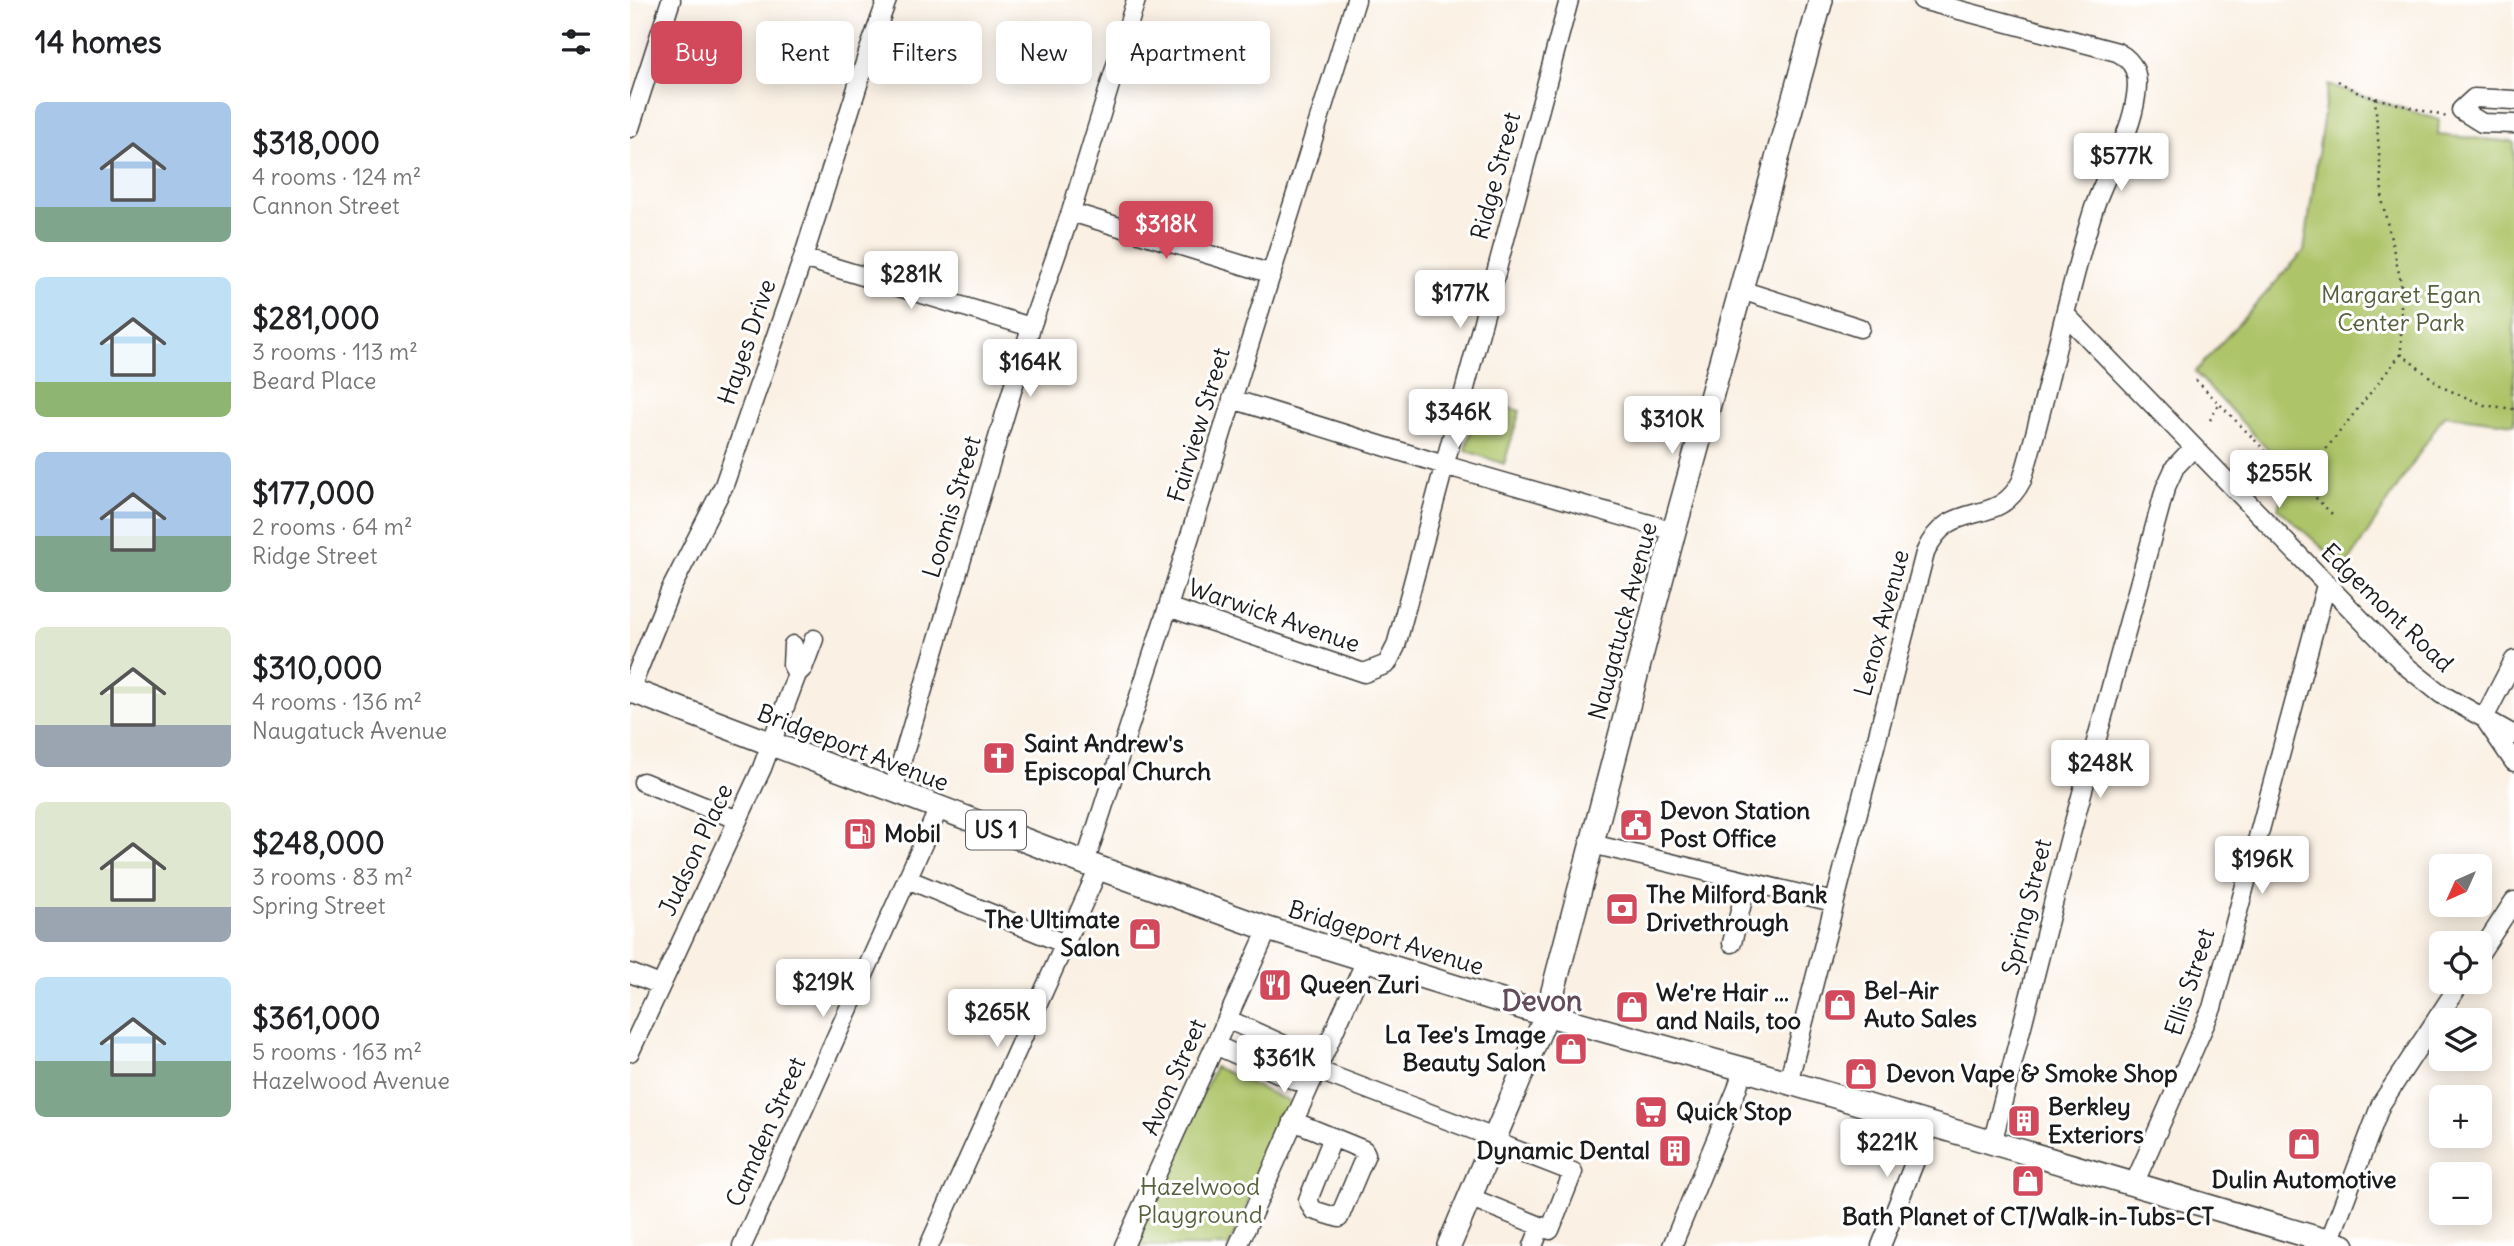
<!DOCTYPE html>
<meta charset="utf-8">
<style>
:root{--surface:#fff;--page:#f6f6f6;--text:#202124;--muted:#757577;--accent:#d1495b}
body{margin:0;font-family:Delius,sans-serif;background:var(--page);color:var(--text);height:100vh;display:flex;flex-direction:column;font-size:26px;white-space:nowrap}
*{box-sizing:border-box;margin:0}
p{font-size:23px;color:var(--muted)}
.icon{flex:none;width:38px;height:38px;fill:none;stroke:currentColor;stroke-width:2;stroke-linecap:round;stroke-linejoin:round}
.map{position:relative;flex:1;overflow:hidden}
.panel{display:flex;flex-direction:column;background:var(--surface);width:630px}
.panel>*{flex:none}
.top-card{position:absolute;left:21px;top:21px;width:665px;height:63px;display:flex;gap:14px}
.needle{width:46px;rotate:225deg}
.buttons{position:absolute;left:1799px;top:854px;display:grid;gap:14px}
.buttons a{display:grid;place-items:center;width:63px;height:63px;border-radius:10px;background:var(--surface);box-shadow:0 4px 18px #0003;font-size:35px}
.price{position:absolute;translate:-50% -60px;padding:0 16px;border-radius:7px;background:#fff;color:#222;font-size:23px;line-height:46px;filter:drop-shadow(0 2px 4px #0008)}
.price::after{content:'';position:absolute;left:50%;top:42px;width:21px;height:16px;margin-left:-10px;background:inherit;clip-path:polygon(0 0,100% 0,50% 100%)}
.price.on{background:var(--accent);color:#fff}
ul{padding:0;list-style:none}
li{display:flex;align-items:center;gap:21px;height:175px;padding:0 35px}
li span{display:grid;place-items:center;flex:none;width:196px;height:140px;border-radius:10px;color:#555}
li>.icon{margin-inline-start:auto}
span .icon{width:84px;height:84px;fill:#fffc;stroke-width:1}
li b{font-size:30px}
h2{display:flex;justify-content:space-between;align-items:center;height:84px;padding:0 35px;font-size:30px}
.tag{padding:0 24px;border-radius:10px;background:var(--surface);box-shadow:0 4px 18px #0003;font-size:24px;line-height:63px}
.tag.on{background:var(--accent);color:#fff}
main{display:flex;flex:1;min-height:0}
.map>svg:first-child{display:block}
.green{fill:#adc469;stroke:#647042;stroke-width:2}
.lines{fill:none;stroke-linecap:round;stroke-linejoin:round}
.minor-casing{stroke:#3d3c3a;stroke-width:21}
.major-casing{stroke:#3d3c3a;stroke-width:26}
.path{stroke:#3d3c3a;stroke-width:2.5;stroke-dasharray:2 5;stroke-linecap:butt}
.minor{stroke:#fff;stroke-width:18}
.major{stroke:#fff;stroke-width:23}
.labels{text-anchor:middle;stroke-width:6;stroke-linejoin:round;paint-order:stroke}
.shield{fill:#fff;stroke:#606060;stroke-width:2}
.shield-label{font-size:23px;font-weight:bold;fill:#1c1c1c}
.street-label{font-size:24px;fill:#1c1c1c;stroke:#fff}
.park-label{font-size:24px;fill:#565f3b;stroke:#fff}
.poi-label{font-size:24px;font-weight:bold;fill:#1c1c1c;stroke:#fff;text-anchor:start}
.quarter-label{font-size:28px;font-weight:bold;fill:#634c59;stroke:#fff}
</style>
<main>
<section class="panel">
<h2>14 homes<svg class="icon" aria-label="filters" viewBox="0 0 24 24"><path d="M4 7h16M4 17h16"/><circle cx="9" cy="7" r="2"/><circle cx="15" cy="17" r="2"/></svg></h2>
<ul>
<li><span style="background:linear-gradient(#a9c7e8 75%,#7fa58c 0)"><svg class="icon" aria-label="home" viewBox="0 0 24 24"><path d="M3 11l9-7 9 7M6 9v11h12V9"/></svg></span><div><b>$318,000</b><p>4 rooms · 124 m²</p><p>Cannon Street</p></div></li>
<li><span style="background:linear-gradient(#bfe0f5 75%,#8fb573 0)"><svg class="icon" aria-label="home" viewBox="0 0 24 24"><path d="M3 11l9-7 9 7M6 9v11h12V9"/></svg></span><div><b>$281,000</b><p>3 rooms · 113 m²</p><p>Beard Place</p></div></li>
<li><span style="background:linear-gradient(#a9c7e8 60%,#7fa58c 0)"><svg class="icon" aria-label="home" viewBox="0 0 24 24"><path d="M3 11l9-7 9 7M6 9v11h12V9"/></svg></span><div><b>$177,000</b><p>2 rooms · 64 m²</p><p>Ridge Street</p></div></li>
<li><span style="background:linear-gradient(#dfe7d0 70%,#9aa5b1 0)"><svg class="icon" aria-label="home" viewBox="0 0 24 24"><path d="M3 11l9-7 9 7M6 9v11h12V9"/></svg></span><div><b>$310,000</b><p>4 rooms · 136 m²</p><p>Naugatuck Avenue</p></div></li>
<li><span style="background:linear-gradient(#dfe7d0 75%,#9aa5b1 0)"><svg class="icon" aria-label="home" viewBox="0 0 24 24"><path d="M3 11l9-7 9 7M6 9v11h12V9"/></svg></span><div><b>$248,000</b><p>3 rooms · 83 m²</p><p>Spring Street</p></div></li>
<li><span style="background:linear-gradient(#bfe0f5 60%,#7fa58c 0)"><svg class="icon" aria-label="home" viewBox="0 0 24 24"><path d="M3 11l9-7 9 7M6 9v11h12V9"/></svg></span><div><b>$361,000</b><p>5 rooms · 163 m²</p><p>Hazelwood Avenue</p></div></li>
</ul>
</section>
<div class="map">
<svg width="1884" height="1246" viewBox="0 0 1884 1246">
<rect width="100%" height="100%" fill="#fff"/>
<filter id="ink" filterUnits="userSpaceOnUse"><feTurbulence type="fractalNoise" baseFrequency=".0143" numOctaves="2"/><feDisplacementMap in="SourceGraphic" scale="14" xChannelSelector="R" yChannelSelector="G"/><feConvolveMatrix kernelMatrix="1 2 1 2 8 2 1 2 1" color-interpolation-filters="sRGB"/></filter>
<filter id="wash" filterUnits="userSpaceOnUse"><feTurbulence type="fractalNoise" baseFrequency=".00686" numOctaves="4" result="noise"/><feDisplacementMap in="SourceGraphic" scale="28" xChannelSelector="R" yChannelSelector="G"/><feGaussianBlur stdDeviation="1.57" result="paint"/><feColorMatrix in="noise" values="0 0 0 0 0 0 0 0 0 0 0 0 0 0 0 0 0 1.4 0 .05"/><feComposite in="paint" operator="in"/></filter>
<g filter="url(#wash)">
<rect width="100%" height="100%" fill="#faf0e3"/>
<!-- green -->
<path class="green" d="M 1698,85 L 1809,120 L 1808,135 L 1884,142 L 1884,424 L 1814,415 L 1715,568 L 1648,508 L 1659,472 L 1565,372 L 1674,251 Z
M 850,400 L 890,411 L 874,464 L 837,451 L 836,447 Z
M 585,1067 L 658,1101 L 661,1105 L 599,1246 L 501,1246 Z"/>
</g>
<g filter="url(#ink)">
<g class="lines">
<defs>
<path id="minor" d="M 1884,100 L 1844,98 L 1831,110 L 1852,123 L 1884,124
M 0,128 L 41,0
M 441,212 L 642,274
M 173,258 L 401,327
M 1111,290 L 1230,328
M 1436,315 L 1776,666 L 1811,694 L 1884,735
M 602,399 L 814,465 L 1044,531
M 538,607 L 734,673 L 757,664 L 766,646 L 939,0
M 167,674 L 173,668 L 184,639
M 0,690 L 40,591 L 94,485 L 173,258 L 239,50 L 257,0
M 1854,718 L 1884,660
M 1856,721 L 1884,762
M 13,782 L 108,820
M 263,790 L 401,327 L 441,212 L 506,0
M 962,844 L 1203,902
M 455,863 L 538,607 L 726,0
M 277,879 L 435,944
M 1102,943 L 1117,883
M 1850,953 L 1884,901
M 0,973 L 30,985
M 597,1019 L 661,1048 L 666,1055 L 657,1077
M 585,1045 L 666,1081
M 0,1052 L 132,768 L 167,674 L 162,665 L 163,645
M 687,1070 L 854,1134 L 876,1146 L 943,1172 L 920,1230 L 839,1197
M 1158,1083 L 1295,553 C 1320,495 1367,531 1392,480 C 1419,392 1435,300 1463,211 C 1475,173 1501,137 1506,96 C 1509,76 1506,62 1487,52 L 1292,0
M 663,1121 L 734,1150 L 736,1154 L 709,1218 L 683,1210 L 678,1200 L 703,1137
M 1362,1144 L 1440,837 L 1535,489 L 1545,467 L 1564,447
M 1504,1184 L 1582,1008 L 1696,585
M 1699,1242 L 1751,1104 L 1831,982
M 112,1246 L 309,808
M 299,1246 L 469,868
M 494,1246 L 638,929
M 608,1246 L 736,960
M 903,1246 L 911,1226
M 1042,1246 L 1107,1089 L 1113,1069
M 1251,1246 L 1299,1126"/>
<path id="major" d="M 0,690 L 455,863 L 638,929 L 897,1009 L 1113,1069 L 1713,1246
M 819,1246 L 917,1014 L 1044,531 L 1191,0"/>
</defs>
<!-- minor casing -->
<use href="#minor" class="minor-casing"/>
<!-- major casing -->
<use href="#major" class="major-casing"/>
<!-- path -->
<path class="path" d="M 1708,81 L 1730,94 L 1817,117
M 1771,354 L 1814,388 L 1854,405 L 1884,409
M 1566,380 L 1653,469 L 1670,482 L 1704,516
M 1580,420 L 1590,403
M 1670,482 L 1771,354 L 1771,282 L 1753,205 L 1745,98"/>
<!-- minor -->
<use href="#minor" class="minor"/>
<!-- major -->
<use href="#major" class="major"/>
</g>
</g>
<!-- icons -->
<defs>
<symbol id="church-square" viewBox="-11 -11 22 22"><rect x="-9" y="-9" width="18" height="18" rx="4" fill="#d1495b" stroke="#fff"/><path d="M-1.2-6h2.4v3.5h3.3v2.4h-3.3V6h-2.4V-.1h-3.3v-2.4h3.3Z" fill="#fff"/></symbol>
<symbol id="civic-square" viewBox="-11 -11 22 22"><rect x="-9" y="-9" width="18" height="18" rx="4" fill="#d1495b" stroke="#fff"/><path d="M-.6-6.5H3V-4.5H.6V-3L4-1V1h2V6H-6V1h2V-1L-.6-3ZM-1.2 2.5V6h2.4V2.5Z" fill="#fff"/></symbol>
<symbol id="fuel-square" viewBox="-11 -11 22 22"><rect x="-9" y="-9" width="18" height="18" rx="4" fill="#d1495b" stroke="#fff"/><path d="M-5.5-6h7V0h2V4h1.3V-2.5L3-4.5l.8-.8L6-3V5H2.5V1h-1V6h-7ZM-4.2-4.7v3.2H.2V-4.7Z" fill="#fff"/></symbol>
<symbol id="bank-square" viewBox="-11 -11 22 22"><rect x="-9" y="-9" width="18" height="18" rx="4" fill="#d1495b" stroke="#fff"/><path d="M-6-4H6V4H-6ZM0-2.3a2.3 2.3 0 1 0 0 4.6a2.3 2.3 0 1 0 0-4.6Z" fill="#fff"/></symbol>
<symbol id="shop-square" viewBox="-11 -11 22 22"><rect x="-9" y="-9" width="18" height="18" rx="4" fill="#d1495b" stroke="#fff"/><path d="M-5-2.5h2.3a2.7 3.5 0 0 1 5.4 0H5L5.5 6h-11ZM-1.5-2.5h3a1.5 2.3 0 0 0-3 0Z" fill="#fff"/></symbol>
<symbol id="restaurant-square" viewBox="-11 -11 22 22"><rect x="-9" y="-9" width="18" height="18" rx="4" fill="#d1495b" stroke="#fff"/><path d="M-5-6h1v4h1v-4h1v4h1v-4h1v5L-1.5 .5V6h-2V.5L-5-1ZM5-6V6H3V1.5H1.5Q1.5-4 5-6Z" fill="#fff"/></symbol>
<symbol id="supermarket-square" viewBox="-11 -11 22 22"><rect x="-9" y="-9" width="18" height="18" rx="4" fill="#d1495b" stroke="#fff"/><path d="M-6-5.5h2.5l.6 2H6L4.5 2H-2.5L-4.4-4H-6ZM-1.5 3.2a1.3 1.3 0 1 0 .1 0ZM3 3.2a1.3 1.3 0 1 0 .1 0Z" fill="#fff"/></symbol>
<symbol id="building-square" viewBox="-11 -11 22 22"><rect x="-9" y="-9" width="18" height="18" rx="4" fill="#d1495b" stroke="#fff"/><path d="M-4-6H4V6H1V3H-1V6H-4ZM-2.5-4.3h1.7v1.8h-1.7ZM.8-4.3h1.7v1.8H.8ZM-2.5-1h1.7V.8h-1.7ZM.8-1h1.7V.8H.8Z" fill="#fff"/></symbol>
</defs>
<g fill-rule="evenodd">
<use href="#church-square" x="350" y="739" width="38" height="38"/>
<use href="#civic-square" x="987" y="806" width="38" height="38"/>
<use href="#fuel-square" x="211" y="815" width="38" height="38"/>
<use href="#bank-square" x="973" y="890" width="38" height="38"/>
<use href="#shop-square" x="496" y="915" width="38" height="38"/>
<use href="#restaurant-square" x="626" y="966" width="38" height="38"/>
<use href="#shop-square" x="1191" y="986" width="38" height="38"/>
<use href="#shop-square" x="983" y="988" width="38" height="38"/>
<use href="#shop-square" x="922" y="1030" width="38" height="38"/>
<use href="#shop-square" x="1212" y="1055" width="38" height="38"/>
<use href="#supermarket-square" x="1002" y="1093" width="38" height="38"/>
<use href="#building-square" x="1375" y="1102" width="38" height="38"/>
<use href="#shop-square" x="1655" y="1125" width="38" height="38"/>
<use href="#building-square" x="1026" y="1132" width="38" height="38"/>
<use href="#shop-square" x="1379" y="1162" width="38" height="38"/>
</g>
<g class="labels">
<!-- shield labels -->
<rect class="shield" x="336" y="810.5" width="60" height="39" rx="5"/>
<g class="shield-label">
<text x="366" y="838">US 1</text>
</g>
<!-- street labels -->
<g class="street-label">
<text transform="translate(866 176) rotate(-75)" y="8">Ridge Street</text>
<text transform="translate(117 342) rotate(-71)" y="8">Hayes Drive</text>
<text transform="translate(569 425) rotate(-73)" y="8">Fairview Street</text>
<text transform="translate(322 507) rotate(-73)" y="8">Loomis Street</text>
<text transform="translate(1757 608) rotate(44)" y="8">Edgemont Road</text>
<text transform="translate(644 616) rotate(19)" y="8">Warwick Avenue</text>
<text transform="translate(993 621) rotate(-75)" y="8">Naugatuck Avenue</text>
<text transform="translate(1252 623) rotate(-75)" y="8">Lenox Avenue</text>
<text transform="translate(223 748) rotate(21)" y="8">Bridgeport Avenue</text>
<text transform="translate(66 850) rotate(-65)" y="8">Judson Place</text>
<text transform="translate(1397 907) rotate(-76)" y="8">Spring Street</text>
<text transform="translate(756 938) rotate(17)" y="8">Bridgeport Avenue</text>
<text transform="translate(1560 982) rotate(-72)" y="8">Ellis Street</text>
<text transform="translate(544 1077) rotate(-66)" y="8">Avon Street</text>
<text transform="translate(136 1132) rotate(-66)" y="8">Camden Street</text>
</g>
<!-- park labels -->
<g class="park-label">
<text x="1771" y="303">Margaret Egan<tspan x="1771" dy="28">Center Park</tspan></text>
<text x="570" y="1195">Hazelwood<tspan x="570" dy="28">Playground</tspan></text>
</g>
<!-- poi labels -->
<g class="poi-label">
<text x="394" y="752">Saint Andrew's<tspan x="394" dy="28">Episcopal Church</tspan></text>
<text x="1030" y="819">Devon Station<tspan x="1030" dy="28">Post Office</tspan></text>
<text x="254" y="842">Mobil</text>
<text x="1016" y="903">The Milford Bank<tspan x="1016" dy="28">Drivethrough</tspan></text>
<text x="490" y="928" text-anchor="end">The Ultimate<tspan x="490" dy="28">Salon</tspan></text>
<text x="670" y="993">Queen Zuri</text>
<text x="1234" y="999">Bel-Air<tspan x="1234" dy="28">Auto Sales</tspan></text>
<text x="1026" y="1001">We're Hair ...<tspan x="1026" dy="28">and Nails, too</tspan></text>
<text x="916" y="1043" text-anchor="end">La Tee's Image<tspan x="916" dy="28">Beauty Salon</tspan></text>
<text x="1256" y="1082">Devon Vape &amp; Smoke Shop</text>
<text x="1418" y="1115">Berkley<tspan x="1418" dy="28">Exteriors</tspan></text>
<text x="1046" y="1120">Quick Stop</text>
<text x="1020" y="1159" text-anchor="end">Dynamic Dental</text>
<text x="1674" y="1188" text-anchor="middle">Dulin Automotive</text>
<text x="1398" y="1225" text-anchor="middle">Bath Planet of CT/Walk-in-Tubs-CT</text>
</g>
<!-- quarter labels -->
<g class="quarter-label">
<text x="912" y="1011">Devon</text>
</g>
</g>
</svg>
<div class="buttons">
<a><svg class="needle" viewBox="-14 -14 28 28"><path d="M0-13l5 13h-10z" fill="#e53935"/><path d="M0 13l5-13h-10z" fill="#757577"/></svg></a>
<a><svg class="icon" aria-label="locate" viewBox="0 0 24 24"><circle cx="12" cy="12" r="6"/><path d="M12 2v4M12 18v4M2 12h4M18 12h4"/></svg></a>
<a><svg class="icon" aria-label="layers" viewBox="0 0 24 24"><path d="M12 4l9 5-9 5-9-5zM3 14l9 5 9-5"/></svg></a>
<a>+</a>
<a>−</a>
</div>
<b class="price" style="left:1491px;top:193px">$577K</b>
<b class="price on" style="left:536px;top:261px">$318K</b>
<b class="price" style="left:281px;top:311px">$281K</b>
<b class="price" style="left:830px;top:330px">$177K</b>
<b class="price" style="left:400px;top:399px">$164K</b>
<b class="price" style="left:828px;top:449px">$346K</b>
<b class="price" style="left:1042px;top:456px">$310K</b>
<b class="price" style="left:1649px;top:510px">$255K</b>
<b class="price" style="left:1470px;top:800px">$248K</b>
<b class="price" style="left:1632px;top:896px">$196K</b>
<b class="price" style="left:193px;top:1019px">$219K</b>
<b class="price" style="left:367px;top:1049px">$265K</b>
<b class="price" style="left:654px;top:1095px">$361K</b>
<b class="price" style="left:1257px;top:1179px">$221K</b>
<div class="top-card">
<a class="tag on">Buy</a>
<a class="tag">Rent</a>
<a class="tag">Filters</a>
<a class="tag">New</a>
<a class="tag">Apartment</a>
</div>
</div>
</main>
